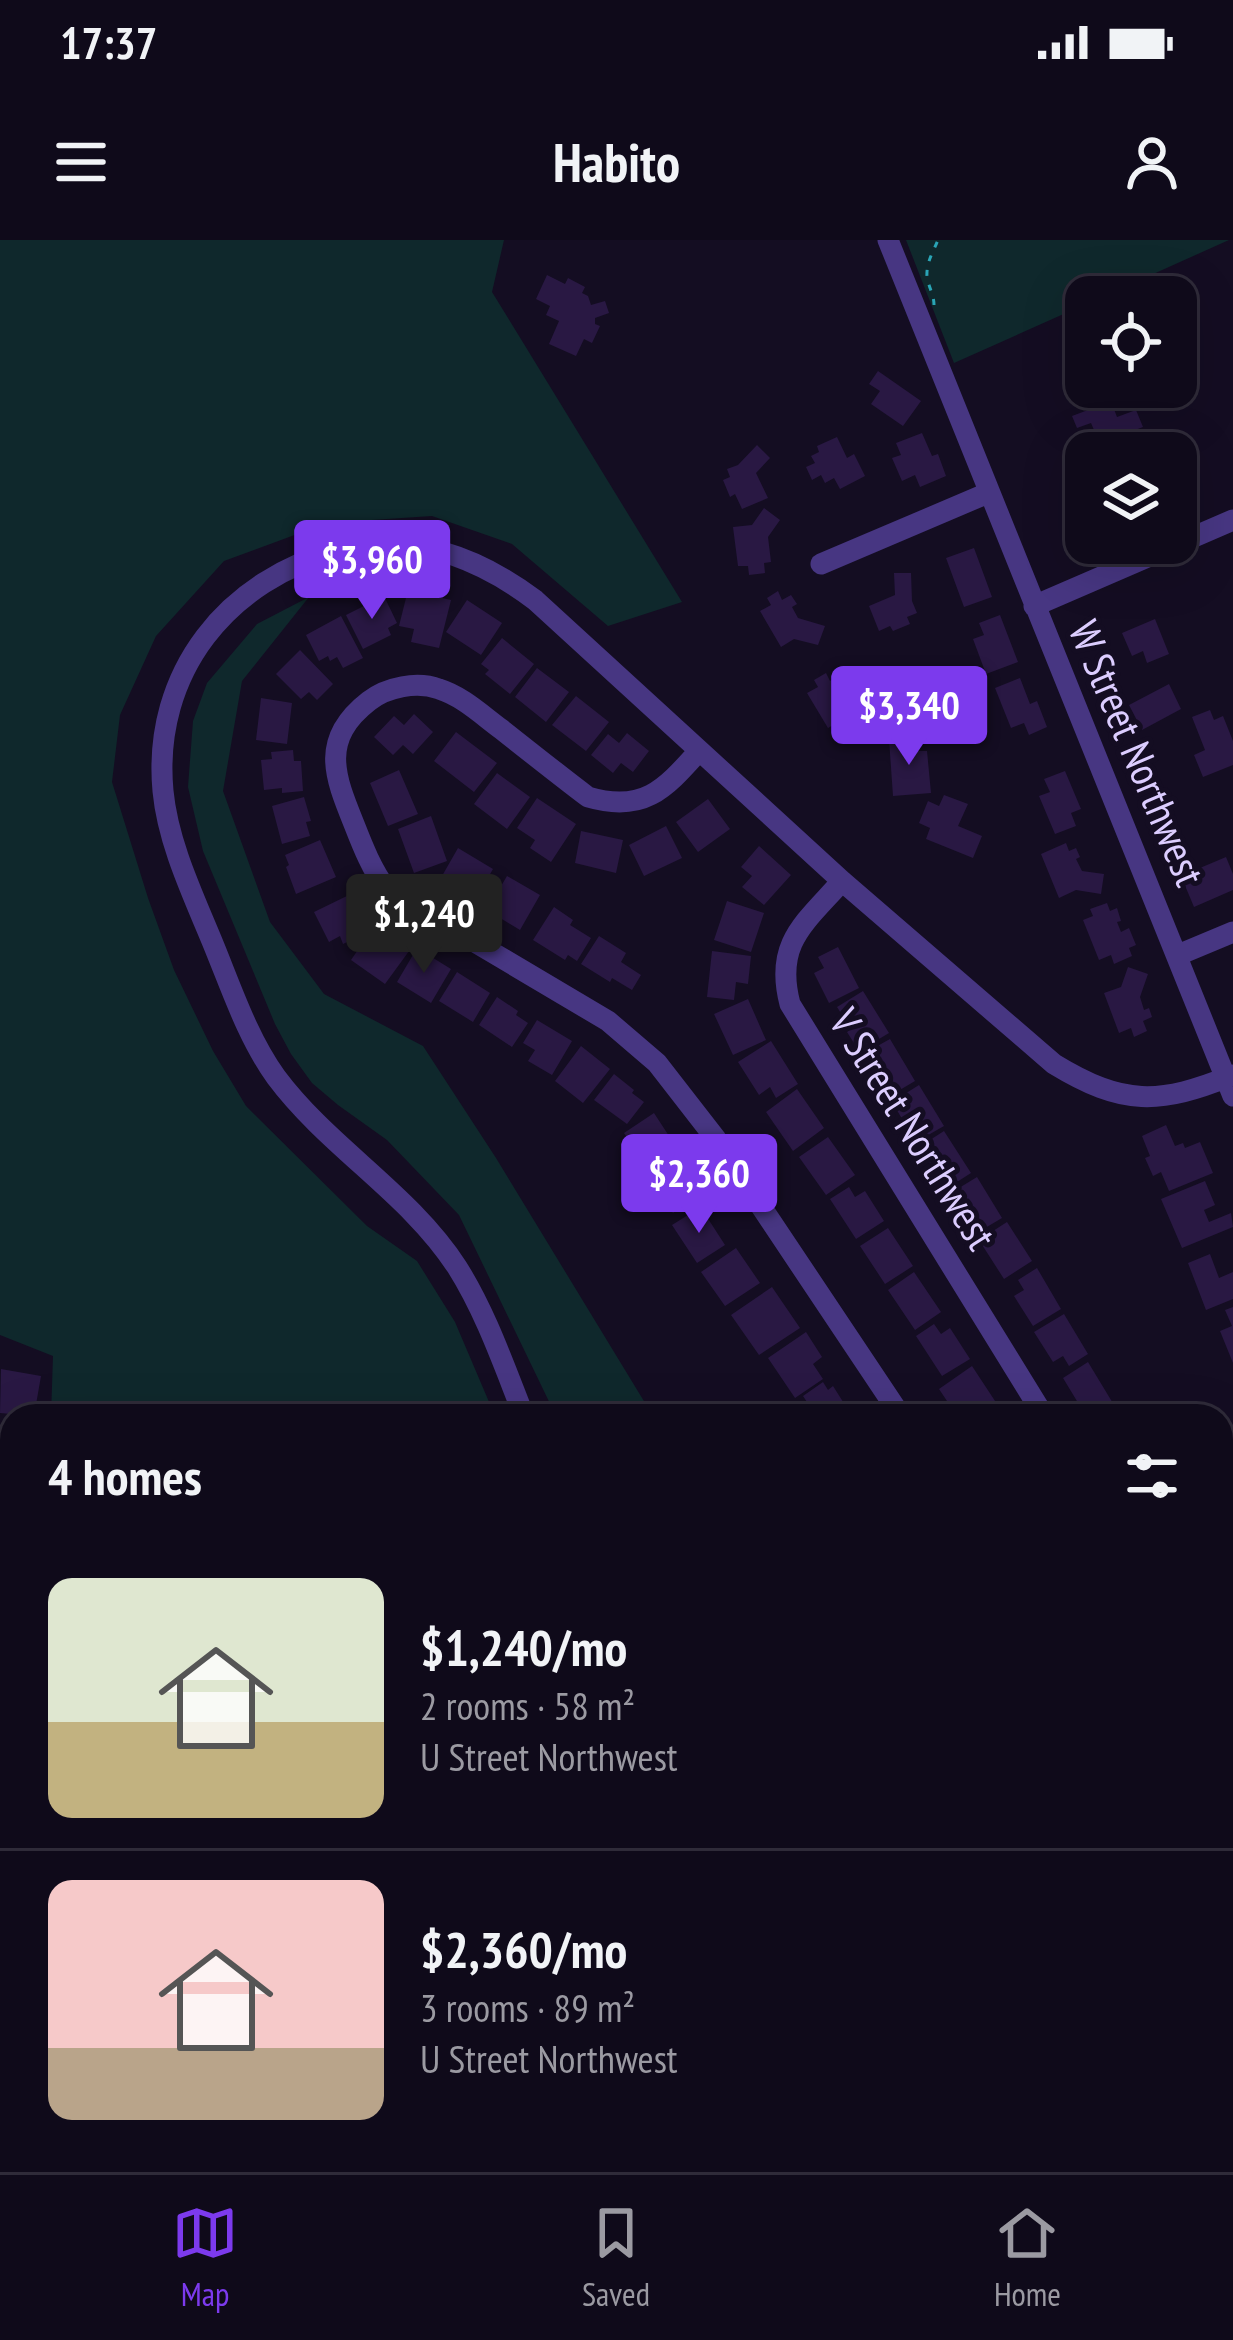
<!DOCTYPE html>
<meta charset="utf-8">
<style>
:root{--surface:#0f0a1a;--page:#1d1827;--text:#f1f3f6;--muted:#9b9aa2;--line:#2f2b39;--accent:#7c3aed}
body{margin:0;font-family:"PT Sans Narrow",sans-serif;background:var(--page);color:var(--text);height:100vh;display:flex;flex-direction:column;font-size:45px;white-space:nowrap}
*{box-sizing:border-box;margin:0}
p{font-size:39px;color:var(--muted)}
.icon{flex:none;width:66px;height:66px;fill:none;stroke:currentColor;stroke-width:2;stroke-linecap:round;stroke-linejoin:round}
.map{position:relative;flex:1;overflow:hidden}
.side{position:absolute;left:0px;top:1164px;width:1233px;height:768px;display:flex;flex-direction:column;background:var(--surface);border-radius:36px 36px 0 0;box-shadow:0 12px 48px #0002,0 0 0 3px var(--line)}
.side>*{flex:none}
.controls{position:absolute;left:1065px;top:36px;display:grid;gap:24px}
.controls a{display:grid;place-items:center;width:132px;height:132px;border-radius:24px;background:var(--surface);box-shadow:0 12px 48px #0002,0 0 0 3px var(--line);font-size:60px}
.price{position:absolute;translate:-50% -102px;padding:0 27px;border-radius:12px;background:var(--accent);color:#fff;font-size:39px;line-height:78px;filter:drop-shadow(0 3px 6px #0008)}
.price::after{content:'';position:absolute;left:50%;top:72px;width:36px;height:27px;margin-left:-18px;background:inherit;clip-path:polygon(0 0,100% 0,50% 100%)}
.price.on{background:#222;color:#fff}
ul{padding:0;list-style:none}
li{display:flex;align-items:center;gap:36px;height:300px;padding:0 48px}
li+li{border-top:3px solid var(--line)}
li span{display:grid;place-items:center;flex:none;width:336px;height:240px;border-radius:24px;color:#555}
li>.icon{margin-inline-start:auto}
span .icon{width:144px;height:144px;fill:#fffc;stroke-width:1}
li b{font-size:51px}
h2{display:flex;justify-content:space-between;align-items:center;height:144px;padding:0 48px;font-size:51px}
.status{display:flex;justify-content:space-between;align-items:center;height:84px;padding:0 60px;background:var(--surface);direction:ltr}
.status svg{height:33px;fill:currentColor}
header{display:flex;justify-content:space-between;align-items:center;height:156px;padding:0 48px;background:var(--surface);font-size:54px;font-weight:700}
.tabs{display:flex;justify-content:space-around;align-items:center;height:168px;border-top:3px solid var(--line);background:var(--surface);font-size:33px;color:var(--muted)}
.tabs a{display:grid;justify-items:center;gap:6px}
.tabs .on{color:var(--accent)}
.map>svg:first-child{display:block}
.green{fill:#0f282c}
.water{fill:#081240}
.building{fill:#291843}
.lines{fill:none;stroke-linecap:round;stroke-linejoin:round}
.path{stroke:#2aa5b6;stroke-width:3;stroke-dasharray:6 9;stroke-linecap:butt}
.service{stroke:#473682;stroke-width:10}
.minor{stroke:#473682;stroke-width:21}
.labels{text-anchor:middle;stroke-width:10;stroke-linejoin:round;paint-order:stroke}
.street-label{font-size:42px;fill:#dccdff;stroke:#140d22}
</style>
<div class="status"><b>17:37</b><svg viewBox="0 0 49 12"><path d="M0 12V9h3v3zM5 12V6h3v6zM10 12V3h3v9zM15 12V0h3v12zM26 1h20v11H26zM47 4h2v5h-2z"/></svg></div>
<header><svg class="icon" aria-label="menu" viewBox="0 0 24 24"><path d="M4 6h16M4 12h16M4 18h16"/></svg>Habito<svg class="icon" aria-label="person" viewBox="0 0 24 24"><circle cx="12" cy="8" r="4"/><path d="M4 21q1-7 8-7t8 7"/></svg></header>
<div class="map">
<svg width="1233" height="1932" viewBox="0 0 1233 1932">
<rect width="100%" height="100%" fill="#140d22"/>
<!-- green -->
<path class="green" d="M 0,0 L 504,0 L 492,52 L 682,362 L 608,386 L 512,304 L 432,276 L 327,283 L 224,321 L 156,396 L 120,475 L 112,542 L 148,658 L 174,730 L 213,811 L 246,866 L 367,986 L 417,1021 L 455,1082 L 495,1176 L 51,1176 L 53,1116 L 0,1095 Z
M 906,0 L 1229,0 L 1102,57 L 1086,57 L 1086,64 L 954,123 Z
M 309,357 L 242,441 L 223,551 L 270,682 L 324,754 L 423,806 L 496,918 L 653,1176 L 556,1176 L 459,975 L 387,900 L 338,865 L 312,843 L 291,814 L 275,784 L 203,611 L 188,547 L 193,481 L 207,443 L 257,384 Z
M 12,1236 L 12,1709 L 0,1711 L 0,1238 Z
M 1233,1881 L 1233,1932 L 864,1932 L 858,1920 L 1221,1920 L 1221,1882 L 1224,1884 Z"/>
<!-- water -->
<path class="water" d="M 612,1920 L 704,1920 L 713,1932 L 617,1932 Z"/>
<!-- building -->
<path class="building" d="M 547,35 L 565,44 L 568,38 L 585,47 L 582,53 L 588,56 L 591,65 L 605,61 L 609,73 L 595,78 L 595,84 L 600,86 L 592,103 L 584,99 L 576,116 L 549,104 L 559,81 L 546,75 L 550,66 L 536,59 Z
M 878,131 L 921,161 L 903,186 L 871,164 L 880,151 L 869,144 Z
M 1085,147 L 1131,147 L 1109,156 L 1117,177 L 1136,170 L 1143,187 L 1114,198 L 1116,204 L 1094,212 L 1086,192 L 1094,190 L 1091,183 L 1077,188 L 1072,176 L 1088,170 L 1080,149 Z
M 922,193 L 932,216 L 938,214 L 946,236 L 920,247 L 915,235 L 902,241 L 892,218 L 901,215 L 896,203 Z
M 837,197 L 847,218 L 854,214 L 865,236 L 840,249 L 834,238 L 825,243 L 821,235 L 812,240 L 806,227 L 815,223 L 811,216 L 819,212 L 817,206 Z
M 757,205 L 770,218 L 756,233 L 768,258 L 742,269 L 735,254 L 730,257 L 723,240 L 730,237 L 727,229 L 738,225 Z
M 764,268 L 780,280 L 768,297 L 771,322 L 764,323 L 765,333 L 749,335 L 748,326 L 738,326 L 733,287 L 752,285 Z
M 974,308 L 992,357 L 964,367 L 946,318 Z
M 894,333 L 911,333 L 912,361 L 917,373 L 907,377 L 910,384 L 893,391 L 890,386 L 879,391 L 869,366 L 895,355 Z
M 408,350 L 451,360 L 439,408 L 411,402 L 414,389 L 399,386 Z
M 778,351 L 782,360 L 791,355 L 797,364 L 792,367 L 798,378 L 825,386 L 818,405 L 794,399 L 781,407 L 760,371 L 771,365 L 767,358 Z
M 384,356 L 397,383 L 388,388 L 391,395 L 363,409 L 346,375 Z
M 467,360 L 502,383 L 481,415 L 446,392 Z
M 1000,375 L 1018,422 L 986,434 L 973,399 L 984,395 L 979,383 Z
M 341,376 L 363,418 L 343,428 L 337,417 L 330,421 L 328,416 L 319,421 L 306,395 Z
M 1155,379 L 1169,414 L 1147,423 L 1143,411 L 1132,416 L 1122,393 Z
M 502,398 L 534,424 L 510,454 L 485,434 L 489,430 L 481,424 Z
M 300,410 L 333,444 L 317,460 L 309,452 L 301,459 L 276,434 Z
M 537,428 L 569,452 L 546,482 L 515,457 Z
M 826,433 L 830,441 L 837,436 L 846,458 L 870,464 L 866,484 L 845,478 L 828,488 L 807,453 L 818,447 L 814,440 Z
M 1020,438 L 1030,464 L 1037,461 L 1047,487 L 1029,495 L 1024,483 L 1011,488 L 995,448 Z
M 1169,444 L 1181,469 L 1142,490 L 1129,465 Z
M 576,456 L 609,482 L 586,511 L 552,485 Z
M 261,458 L 292,463 L 287,504 L 256,500 Z
M 1210,470 L 1214,480 L 1223,476 L 1233,501 L 1233,525 L 1203,537 L 1194,515 L 1205,510 L 1192,477 Z
M 414,474 L 433,492 L 413,514 L 403,505 L 393,515 L 374,497 L 394,476 L 404,485 Z
M 456,492 L 497,523 L 474,552 L 434,521 Z
M 627,493 L 649,511 L 633,532 L 621,523 L 613,533 L 591,515 L 608,494 L 619,503 Z
M 914,497 L 915,511 L 927,511 L 931,553 L 893,556 L 889,499 Z
M 293,510 L 294,521 L 301,521 L 303,551 L 282,553 L 282,548 L 264,550 L 261,520 L 272,519 L 271,512 Z
M 399,530 L 418,574 L 388,586 L 370,543 Z
M 1065,531 L 1081,569 L 1071,573 L 1076,586 L 1055,594 L 1039,556 L 1050,552 L 1044,539 Z
M 497,533 L 530,557 L 507,589 L 474,564 Z
M 944,555 L 968,564 L 958,586 L 982,596 L 973,618 L 926,599 L 930,588 L 919,583 L 928,561 L 939,566 Z
M 304,557 L 311,581 L 306,582 L 310,596 L 282,604 L 272,566 Z
M 537,558 L 576,584 L 551,622 L 530,608 L 535,600 L 517,588 Z
M 708,559 L 730,589 L 698,612 L 676,582 Z
M 431,576 L 447,621 L 414,633 L 398,589 Z
M 666,586 L 682,618 L 644,636 L 629,605 Z
M 581,591 L 623,600 L 616,633 L 575,623 Z
M 320,600 L 336,637 L 296,654 L 286,627 L 289,625 L 285,615 Z
M 1066,603 L 1069,611 L 1076,608 L 1080,617 L 1076,619 L 1082,631 L 1104,634 L 1101,654 L 1076,650 L 1059,658 L 1041,614 Z
M 759,606 L 791,635 L 764,665 L 742,647 L 752,636 L 741,627 Z
M 458,608 L 493,629 L 473,664 L 438,643 Z
M 1226,617 L 1233,634 L 1233,650 L 1194,667 L 1181,636 Z
M 507,636 L 540,655 L 520,690 L 487,670 Z
M 351,654 L 364,682 L 359,685 L 363,694 L 343,704 L 340,696 L 329,702 L 314,672 Z
M 727,661 L 764,673 L 751,712 L 714,700 Z
M 1107,663 L 1110,671 L 1117,668 L 1121,681 L 1117,682 L 1121,692 L 1129,688 L 1136,705 L 1129,708 L 1132,716 L 1114,724 L 1111,715 L 1099,720 L 1083,680 L 1093,676 L 1090,669 Z
M 554,667 L 573,680 L 570,685 L 591,698 L 577,721 L 568,715 L 565,720 L 533,700 Z
M 394,694 L 412,707 L 385,744 L 351,720 L 368,695 L 377,703 L 381,699 L 388,704 Z
M 599,696 L 626,713 L 621,722 L 641,735 L 632,750 L 612,738 L 610,742 L 581,724 Z
M 838,707 L 859,748 L 829,763 L 814,733 L 824,728 L 818,717 Z
M 417,708 L 451,729 L 431,763 L 397,742 Z
M 712,711 L 751,716 L 748,744 L 736,742 L 734,760 L 707,757 Z
M 1128,727 L 1148,734 L 1140,757 L 1144,770 L 1149,768 L 1152,777 L 1143,781 L 1147,791 L 1134,797 L 1131,788 L 1119,793 L 1104,753 L 1121,747 Z
M 457,732 L 490,753 L 473,782 L 439,761 Z
M 863,751 L 889,793 L 859,811 L 847,792 L 851,789 L 837,767 Z
M 497,757 L 518,771 L 516,775 L 528,783 L 512,807 L 479,785 Z
M 748,759 L 766,800 L 733,815 L 714,774 Z
M 537,780 L 572,801 L 552,835 L 528,821 L 535,810 L 523,803 Z
M 890,799 L 915,841 L 888,857 L 863,814 Z
M 771,801 L 798,844 L 776,858 L 770,847 L 759,855 L 738,822 Z
M 581,806 L 610,829 L 583,863 L 555,841 Z
M 614,834 L 634,850 L 632,853 L 644,862 L 627,884 L 594,860 Z
M 919,845 L 944,886 L 916,902 L 892,862 Z
M 797,849 L 824,888 L 793,911 L 766,872 Z
M 654,873 L 671,899 L 666,903 L 672,912 L 653,924 L 648,917 L 642,921 L 624,893 Z
M 1166,885 L 1175,906 L 1183,903 L 1185,908 L 1200,902 L 1213,933 L 1169,951 L 1161,932 L 1153,936 L 1145,918 L 1150,916 L 1142,896 Z
M 944,891 L 971,933 L 946,949 L 919,907 Z
M 828,897 L 855,935 L 826,955 L 799,917 Z
M 682,911 L 697,935 L 689,940 L 699,954 L 673,973 L 647,935 Z
M 977,937 L 1002,978 L 975,994 L 956,964 L 965,958 L 959,948 Z
M 1205,941 L 1215,965 L 1204,970 L 1209,982 L 1231,973 L 1233,987 L 1182,1008 L 1161,959 Z
M 849,947 L 855,957 L 865,951 L 884,981 L 856,999 L 830,959 Z
M 696,970 L 700,977 L 705,974 L 725,1005 L 697,1023 L 672,985 Z
M 1007,982 L 1032,1021 L 1004,1039 L 979,1000 Z
M 888,988 L 913,1026 L 885,1044 L 860,1006 Z
M 736,1008 L 760,1043 L 725,1066 L 701,1032 Z
M 1210,1014 L 1219,1038 L 1233,1032 L 1233,1059 L 1206,1070 L 1188,1023 Z
M 1037,1028 L 1061,1069 L 1033,1086 L 1014,1056 L 1024,1050 L 1018,1040 Z
M 914,1032 L 941,1072 L 915,1090 L 888,1050 Z
M 772,1047 L 800,1088 L 759,1115 L 731,1075 Z
M 1233,1067 L 1233,1123 L 1220,1091 L 1232,1086 L 1225,1070 Z
M 1064,1074 L 1088,1114 L 1069,1126 L 1063,1116 L 1053,1122 L 1034,1092 Z
M 934,1084 L 941,1094 L 950,1088 L 970,1119 L 942,1136 L 916,1096 Z
M 806,1092 L 822,1117 L 813,1124 L 823,1139 L 795,1158 L 768,1118 Z
M 1088,1122 L 1114,1165 L 1096,1176 L 1086,1176 L 1063,1138 Z
M 972,1126 L 997,1164 L 979,1176 L 957,1176 L 939,1149 Z
M 1,1129 L 41,1136 L 34,1176 L 0,1173 Z
M 823,1142 L 828,1150 L 833,1146 L 852,1176 L 807,1176 L 801,1167 L 807,1162 L 803,1156 Z
M 1233,1574 L 1233,1624 L 1221,1608 L 1221,1583 Z
M 1221,1724 L 1233,1741 L 1233,1768 L 1221,1777 Z
M 8,1753 L 12,1762 L 12,1851 L 0,1856 L 0,1756 Z
M 1233,1786 L 1233,1827 L 1221,1805 L 1221,1793 Z
M 235,1920 L 284,1920 L 289,1932 L 207,1932 Z
M 376,1920 L 510,1920 L 515,1932 L 381,1932 Z"/>
<g class="lines">
<!-- path -->
<path class="path" d="M 934,65 C 934,55 929,48 927,37 C 926,23 933,12 938,0"/>
<!-- service -->
<path class="service" d="M 0,1194 L 5,1200
M 0,1737 L 4,1735
M 0,1892 L 12,1887
M 110,1920 L 115,1932
M 297,1920 L 302,1932
M 843,1920 L 849,1932
M 334,1930 L 356,1920"/>
<!-- minor -->
<path class="minor" d="M 888,0 L 1233,856
M 821,324 L 988,253
M 1034,366 L 1233,280
M 698,512 C 664,550 643,573 588,557 C 559,535 530,512 501,489 C 482,475 462,456 439,449 C 417,441 387,447 369,461 C 320,499 334,535 354,584 C 363,607 372,630 387,650 L 608,781 L 657,823 L 716,899 L 901,1176
M 842,641 C 805,683 774,703 790,764 L 1044,1176
M 1178,715 L 1233,692
M 524,1176 C 504,1126 486,1073 457,1027 C 409,953 329,908 276,837 C 248,798 232,750 214,706 C 194,657 168,604 163,551 C 152,432 228,339 340,310 C 411,292 478,317 535,360 L 842,641 L 1054,824 C 1123,866 1159,865 1233,835
M 1221,1670 L 1233,1686
M 330,1920 L 335,1932
M 778,1920 L 783,1932
M 48,1932 L 77,1920"/>
</g>
<g class="labels">
<!-- street labels -->
<g class="street-label">
<text transform="translate(1137 513) rotate(67)" y="15">W Street Northwest</text>
<text transform="translate(913 889) rotate(58)" y="15">V Street Northwest</text>
</g>
</g>
</svg>
<div class="controls">
<a><svg class="icon" aria-label="locate" viewBox="0 0 24 24"><circle cx="12" cy="12" r="6"/><path d="M12 2v4M12 18v4M2 12h4M18 12h4"/></svg></a>
<a><svg class="icon" aria-label="layers" viewBox="0 0 24 24"><path d="M12 4l9 5-9 5-9-5zM3 14l9 5 9-5"/></svg></a>
</div>
<b class="price" style="left:372px;top:382px">$3,960</b>
<b class="price" style="left:909px;top:528px">$3,340</b>
<b class="price on" style="left:424px;top:736px">$1,240</b>
<b class="price" style="left:699px;top:996px">$2,360</b>
<section class="side">
<h2>4 homes<svg class="icon" aria-label="filters" viewBox="0 0 24 24"><path d="M4 7h16M4 17h16"/><circle cx="9" cy="7" r="2"/><circle cx="15" cy="17" r="2"/></svg></h2>
<ul>
<li><span style="background:linear-gradient(#dfe7d0 60%,#c2b280 0)"><svg class="icon" aria-label="home" viewBox="0 0 24 24"><path d="M3 11l9-7 9 7M6 9v11h12V9"/></svg></span><div><b>$1,240/mo</b><p>2 rooms · 58 m²</p><p>U Street Northwest</p></div></li>
<li><span style="background:linear-gradient(#f6c9c9 70%,#b9a48a 0)"><svg class="icon" aria-label="home" viewBox="0 0 24 24"><path d="M3 11l9-7 9 7M6 9v11h12V9"/></svg></span><div><b>$2,360/mo</b><p>3 rooms · 89 m²</p><p>U Street Northwest</p></div></li>
</ul>
</section>
</div>
<nav class="tabs">
<a class="on"><svg class="icon" aria-label="map" viewBox="0 0 24 24"><path d="M3 6l6-2 6 2 6-2v14l-6 2-6-2-6 2zM9 4v14M15 6v14"/></svg>Map</a>
<a><svg class="icon" aria-label="saved" viewBox="0 0 24 24"><path d="M7 4h10v16l-5-4-5 4z"/></svg>Saved</a>
<a><svg class="icon" aria-label="home" viewBox="0 0 24 24"><path d="M3 11l9-7 9 7M6 9v11h12V9"/></svg>Home</a>
</nav>
